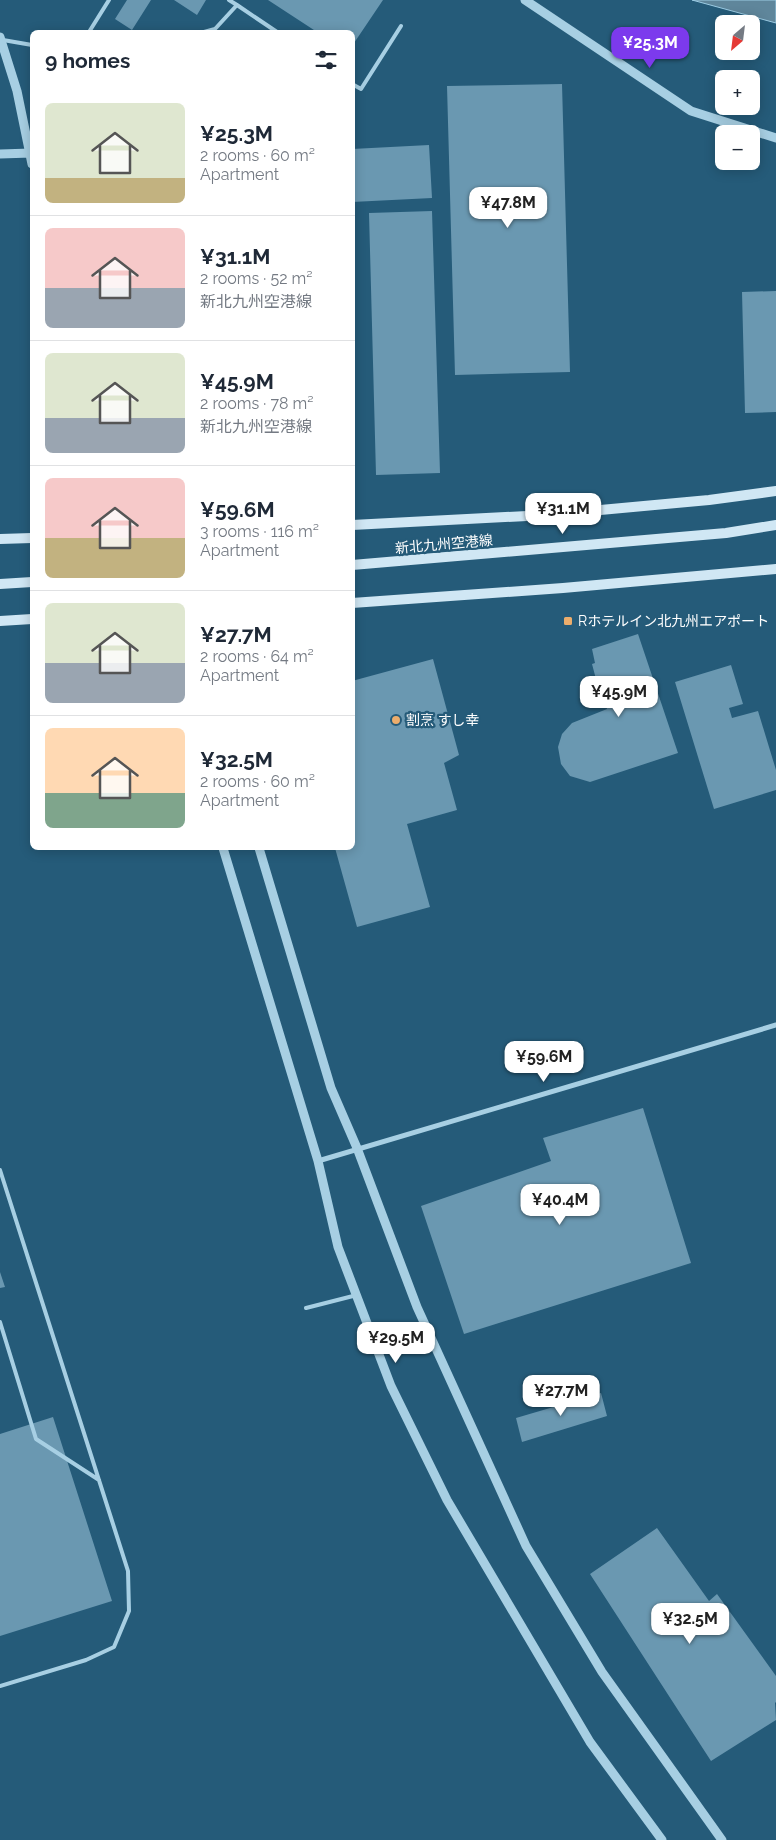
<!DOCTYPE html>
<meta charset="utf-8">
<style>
:root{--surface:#fff;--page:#f2f2f3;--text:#1f2937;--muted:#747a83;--line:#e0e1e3;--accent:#7c3aed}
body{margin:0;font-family:Raleway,"Noto Sans JP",sans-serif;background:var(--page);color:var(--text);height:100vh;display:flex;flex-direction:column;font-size:19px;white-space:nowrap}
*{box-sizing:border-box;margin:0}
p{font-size:16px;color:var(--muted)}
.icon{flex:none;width:28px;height:28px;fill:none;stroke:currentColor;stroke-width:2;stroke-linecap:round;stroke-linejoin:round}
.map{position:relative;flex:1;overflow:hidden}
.side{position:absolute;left:30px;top:30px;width:325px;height:820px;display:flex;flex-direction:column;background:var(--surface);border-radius:8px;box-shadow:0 2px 12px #0003}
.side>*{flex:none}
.needle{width:32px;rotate:208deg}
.tools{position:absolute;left:715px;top:15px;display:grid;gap:10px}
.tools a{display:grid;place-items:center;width:45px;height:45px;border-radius:8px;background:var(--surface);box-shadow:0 2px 12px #0003;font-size:25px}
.price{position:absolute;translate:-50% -42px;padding:0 11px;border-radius:10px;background:#fff;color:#222;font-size:16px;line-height:32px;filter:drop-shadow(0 1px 2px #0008)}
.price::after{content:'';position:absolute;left:50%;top:30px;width:15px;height:11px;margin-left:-8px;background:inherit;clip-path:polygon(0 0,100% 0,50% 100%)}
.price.selected{background:var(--accent);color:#fff}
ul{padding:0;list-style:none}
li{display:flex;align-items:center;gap:15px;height:125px;padding:0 15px}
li+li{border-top:1px solid var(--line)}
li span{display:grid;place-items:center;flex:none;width:140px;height:100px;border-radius:8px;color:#555}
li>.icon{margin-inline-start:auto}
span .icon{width:60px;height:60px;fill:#fffc;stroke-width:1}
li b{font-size:21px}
h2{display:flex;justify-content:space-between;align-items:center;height:60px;padding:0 15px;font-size:21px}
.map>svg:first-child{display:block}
.water{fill:#5f869b;stroke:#9ccce4}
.building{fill:#6a98b1}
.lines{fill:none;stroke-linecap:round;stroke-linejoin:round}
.service{stroke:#a7cfe3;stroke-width:4}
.minor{stroke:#a7cfe3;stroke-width:5}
.tertiary{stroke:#a7cfe3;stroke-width:9}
.secondary{stroke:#d0e7f4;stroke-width:10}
.poi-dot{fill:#ecad6c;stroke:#255b79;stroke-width:2}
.labels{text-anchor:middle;stroke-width:4.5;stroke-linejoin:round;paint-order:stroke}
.street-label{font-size:14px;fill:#fff;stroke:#255b79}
.poi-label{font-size:14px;fill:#fff;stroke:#255b79;text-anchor:start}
</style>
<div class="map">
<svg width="776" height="1840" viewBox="0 0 776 1840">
<rect width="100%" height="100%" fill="#255b79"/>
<!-- water -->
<path class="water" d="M 692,0 L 776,0 L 776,23 Z"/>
<!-- building -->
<path class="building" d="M 127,0 L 151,0 L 132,30 L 115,19 Z
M 174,0 L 206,0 L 197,15 Z
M 268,0 L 383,0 L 352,46 L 352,32 L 317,32 Z
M 562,84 L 570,372 L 455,375 L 447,86 Z
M 429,145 L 432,198 L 352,202 L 352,149 Z
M 432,211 L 440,473 L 376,475 L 369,213 Z
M 776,291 L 776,412 L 745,413 L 742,292 Z
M 638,634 L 678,753 L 590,782 L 570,776 L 561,764 L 558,747 L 562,734 L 572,723 L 607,709 L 604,697 L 601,698 L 592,664 L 595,663 L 592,649 Z
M 433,659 L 459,755 L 444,763 L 457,810 L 407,824 L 430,907 L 357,927 L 335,848 L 352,848 L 352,681 Z
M 731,665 L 743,704 L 729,708 L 732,718 L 758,711 L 776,770 L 776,790 L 714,809 L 675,682 Z
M 643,1108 L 691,1263 L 464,1334 L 421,1206 L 551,1161 L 543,1138 Z
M 0,1272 L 5,1287 L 0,1288 Z
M 601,1393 L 607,1416 L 522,1442 L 516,1418 Z
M 53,1417 L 112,1601 L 0,1636 L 0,1434 Z
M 657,1528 L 709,1601 L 717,1594 L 776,1676 L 776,1702 L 775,1703 L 776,1720 L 711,1761 L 590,1574 Z"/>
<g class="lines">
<!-- service -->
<path class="service" d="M 229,0 L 237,5
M 89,32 L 109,0
M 204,32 L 215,29 L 237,5 L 277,32
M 3,40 L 32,45
M 352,84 L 361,89 L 401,26
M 0,1170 L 128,1571 L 129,1611 L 114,1647 L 86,1660 L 0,1686
M 306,1308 L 357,1295
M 0,1322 L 36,1439 L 99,1480"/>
<!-- minor -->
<path class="minor" d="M 318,1161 L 776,1025"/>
<!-- tertiary -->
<path class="tertiary" d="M 525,0 L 691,111 L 776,138
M 0,37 L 17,91 L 32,164
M 0,154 L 31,153
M 223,848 L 318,1161 L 338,1247 L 391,1386 L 447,1500 L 590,1742 L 662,1840
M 259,848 L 331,1088 L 357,1148 L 417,1307 L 526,1546 L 602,1672 L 722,1840"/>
<!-- secondary -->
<path class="secondary" d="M 352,525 L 546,515 L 709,500 L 776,491
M 0,539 L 32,538
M 352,565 L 726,533 L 776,525
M 0,584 L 32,582
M 352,603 L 563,588 L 776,569
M 0,621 L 32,619"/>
</g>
<!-- markers -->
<g class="poi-dot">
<rect x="563" y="616" width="10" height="10" rx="2.5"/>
<circle cx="396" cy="720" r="5"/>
</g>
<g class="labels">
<!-- street labels -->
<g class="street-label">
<text transform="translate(444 544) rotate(-5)" y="5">新北九州空港線</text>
</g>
<!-- poi labels -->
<g class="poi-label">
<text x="578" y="626">Rホテルイン北九州エアポート</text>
<text x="406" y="725">割烹 すし幸</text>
</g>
</g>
</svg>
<div class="tools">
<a><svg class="needle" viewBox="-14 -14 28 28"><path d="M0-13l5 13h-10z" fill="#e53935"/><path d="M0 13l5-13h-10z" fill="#747a83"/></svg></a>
<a>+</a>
<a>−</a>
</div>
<b class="price selected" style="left:650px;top:69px">¥25.3M</b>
<b class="price" style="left:508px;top:229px">¥47.8M</b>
<b class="price" style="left:563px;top:535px">¥31.1M</b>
<b class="price" style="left:619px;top:718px">¥45.9M</b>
<b class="price" style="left:544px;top:1083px">¥59.6M</b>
<b class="price" style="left:560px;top:1226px">¥40.4M</b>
<b class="price" style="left:396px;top:1364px">¥29.5M</b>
<b class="price" style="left:561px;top:1417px">¥27.7M</b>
<b class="price" style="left:690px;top:1645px">¥32.5M</b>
<section class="side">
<h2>9 homes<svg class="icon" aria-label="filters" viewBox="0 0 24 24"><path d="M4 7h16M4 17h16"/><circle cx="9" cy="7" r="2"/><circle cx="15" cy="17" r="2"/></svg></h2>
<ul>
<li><span style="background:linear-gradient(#dfe7d0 75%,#c2b280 0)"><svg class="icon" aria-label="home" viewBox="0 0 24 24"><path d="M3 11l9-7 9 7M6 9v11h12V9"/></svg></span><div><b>¥25.3M</b><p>2 rooms · 60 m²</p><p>Apartment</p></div></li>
<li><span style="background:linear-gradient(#f6c9c9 60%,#9aa5b1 0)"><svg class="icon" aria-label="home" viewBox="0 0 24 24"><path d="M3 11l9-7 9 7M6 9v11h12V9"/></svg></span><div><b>¥31.1M</b><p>2 rooms · 52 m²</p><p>新北九州空港線</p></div></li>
<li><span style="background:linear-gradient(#dfe7d0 65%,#9aa5b1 0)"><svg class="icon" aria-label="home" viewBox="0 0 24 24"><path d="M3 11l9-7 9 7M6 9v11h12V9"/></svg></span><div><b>¥45.9M</b><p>2 rooms · 78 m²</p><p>新北九州空港線</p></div></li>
<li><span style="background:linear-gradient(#f6c9c9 60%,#c2b280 0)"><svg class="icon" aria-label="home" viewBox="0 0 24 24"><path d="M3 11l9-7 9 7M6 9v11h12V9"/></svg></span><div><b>¥59.6M</b><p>3 rooms · 116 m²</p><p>Apartment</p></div></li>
<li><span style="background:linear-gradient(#dfe7d0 60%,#9aa5b1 0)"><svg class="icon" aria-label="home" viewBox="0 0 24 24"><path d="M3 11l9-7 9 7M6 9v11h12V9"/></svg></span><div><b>¥27.7M</b><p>2 rooms · 64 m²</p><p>Apartment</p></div></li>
<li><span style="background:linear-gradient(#ffd9b3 65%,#7fa58c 0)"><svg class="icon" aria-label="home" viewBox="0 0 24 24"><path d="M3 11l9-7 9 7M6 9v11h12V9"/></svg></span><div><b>¥32.5M</b><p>2 rooms · 60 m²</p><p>Apartment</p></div></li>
</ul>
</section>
</div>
